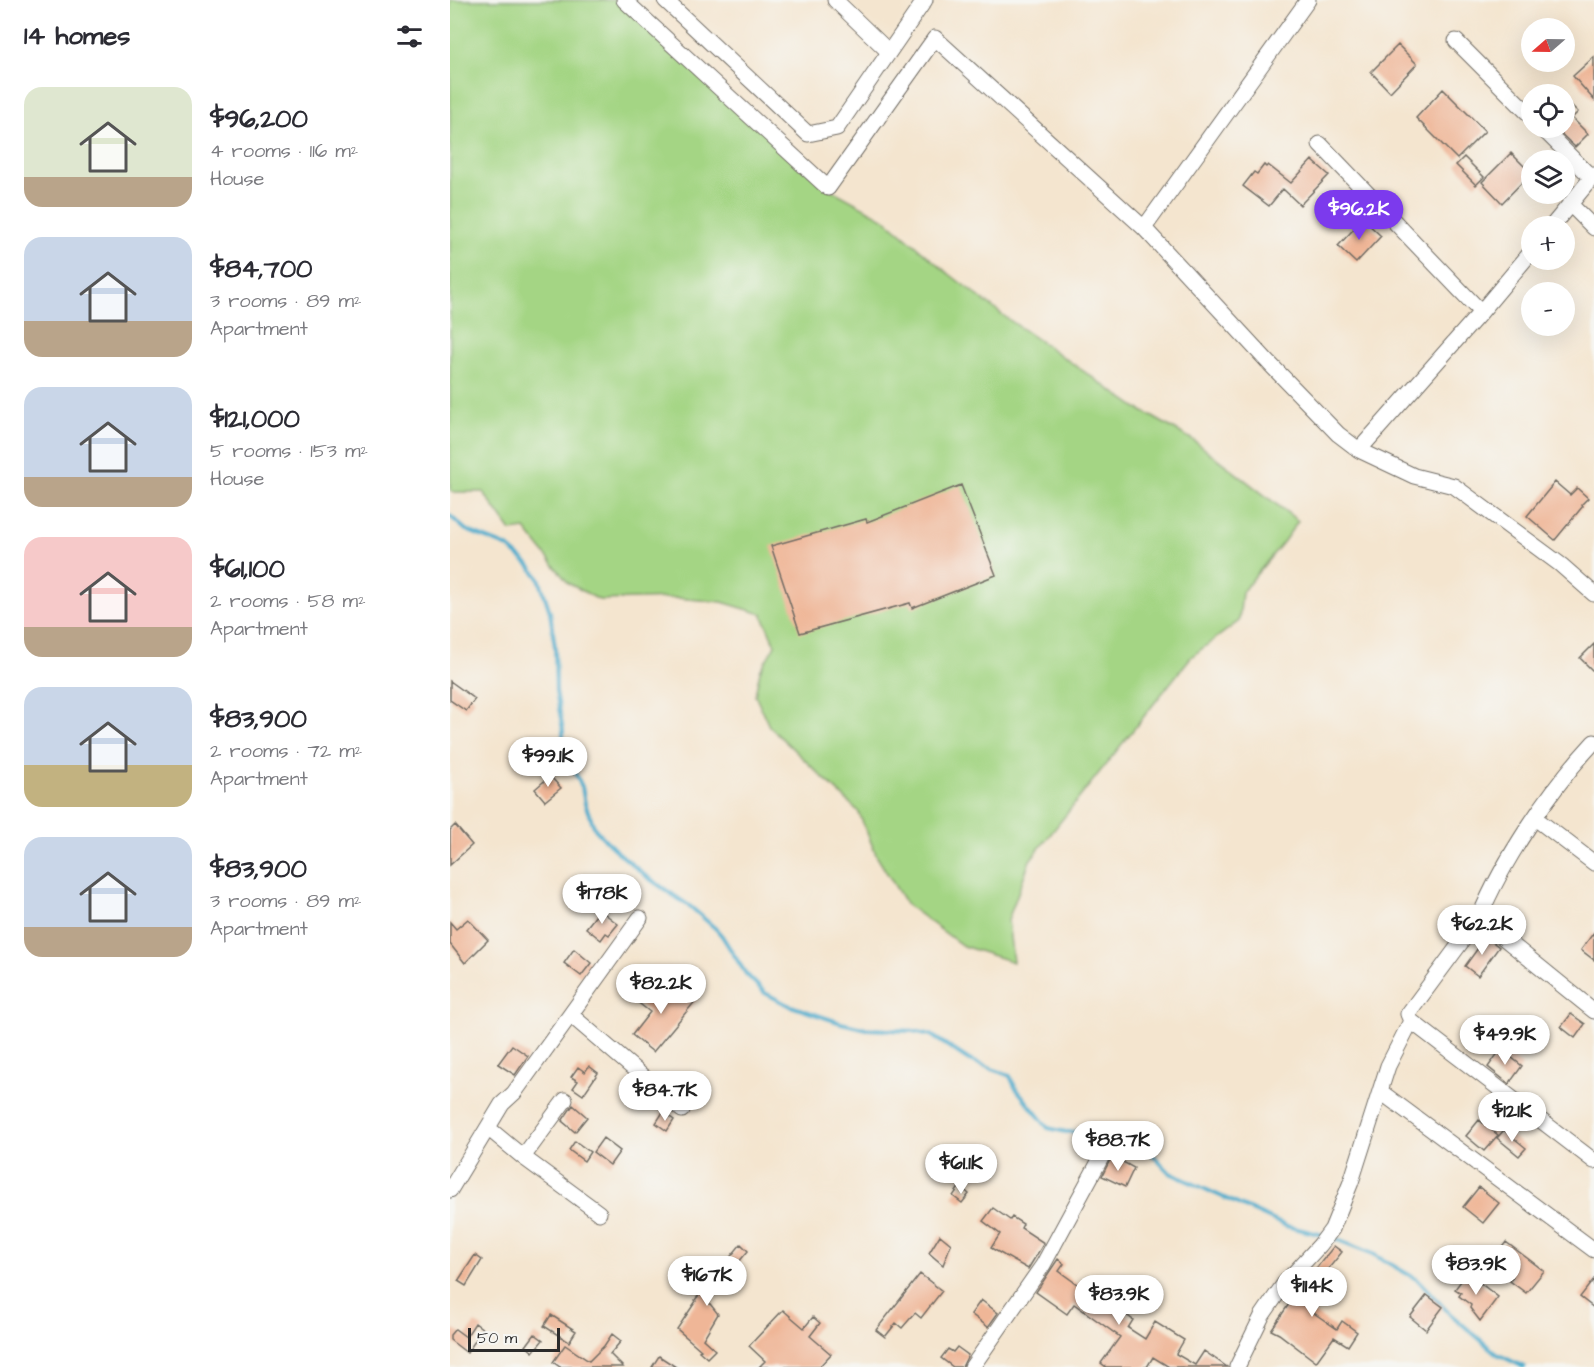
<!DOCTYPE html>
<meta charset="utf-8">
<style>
:root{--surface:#fff;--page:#f2f2f3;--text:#2b2b33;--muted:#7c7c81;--accent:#7c3aed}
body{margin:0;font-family:"Architects Daughter",sans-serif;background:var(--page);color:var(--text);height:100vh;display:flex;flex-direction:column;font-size:22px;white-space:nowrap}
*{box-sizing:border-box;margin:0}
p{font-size:20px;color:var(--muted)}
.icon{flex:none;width:33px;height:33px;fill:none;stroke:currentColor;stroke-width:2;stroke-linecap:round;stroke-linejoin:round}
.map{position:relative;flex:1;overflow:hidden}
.sheet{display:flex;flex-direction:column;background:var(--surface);width:450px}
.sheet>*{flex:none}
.needle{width:39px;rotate:250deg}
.buttons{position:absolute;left:1071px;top:18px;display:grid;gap:12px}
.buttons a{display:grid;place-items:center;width:54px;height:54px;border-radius:50%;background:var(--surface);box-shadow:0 6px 24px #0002;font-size:30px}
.scale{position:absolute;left:18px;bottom:15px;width:92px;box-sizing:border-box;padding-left:6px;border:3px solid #2b2b2b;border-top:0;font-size:16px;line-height:21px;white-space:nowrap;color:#2b2b2b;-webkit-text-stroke:4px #f6f6f2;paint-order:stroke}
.price{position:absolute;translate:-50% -51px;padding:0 14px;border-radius:21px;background:#fff;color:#222;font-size:20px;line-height:39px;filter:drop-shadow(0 2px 3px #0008)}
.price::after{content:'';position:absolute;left:50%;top:36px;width:18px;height:14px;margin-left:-9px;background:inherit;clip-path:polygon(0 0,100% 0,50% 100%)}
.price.on{background:var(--accent);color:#fff}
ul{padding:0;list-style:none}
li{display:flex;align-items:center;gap:18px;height:150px;padding:0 24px}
li span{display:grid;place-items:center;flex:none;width:168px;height:120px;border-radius:18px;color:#555}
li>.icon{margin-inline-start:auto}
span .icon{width:72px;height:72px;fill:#fffc;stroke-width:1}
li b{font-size:26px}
h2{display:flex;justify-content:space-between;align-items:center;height:72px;padding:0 24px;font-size:26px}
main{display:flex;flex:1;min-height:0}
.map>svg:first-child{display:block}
.green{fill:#a4d584;stroke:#688058;stroke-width:1.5}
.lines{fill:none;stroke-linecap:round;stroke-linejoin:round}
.stream{stroke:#4daccc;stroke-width:4}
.building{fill:#efb697}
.street-casing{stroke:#716c64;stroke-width:17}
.street{stroke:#fff;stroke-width:15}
</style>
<main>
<section class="sheet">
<h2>14 homes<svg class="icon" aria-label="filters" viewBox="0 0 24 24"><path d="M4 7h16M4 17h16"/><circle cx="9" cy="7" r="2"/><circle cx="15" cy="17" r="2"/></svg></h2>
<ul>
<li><span style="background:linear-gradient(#dfe7d0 75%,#b9a48a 0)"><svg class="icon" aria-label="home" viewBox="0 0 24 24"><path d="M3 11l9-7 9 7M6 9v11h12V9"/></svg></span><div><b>$96,200</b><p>4 rooms · 116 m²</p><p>House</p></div></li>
<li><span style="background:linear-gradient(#c9d6e8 70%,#b9a48a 0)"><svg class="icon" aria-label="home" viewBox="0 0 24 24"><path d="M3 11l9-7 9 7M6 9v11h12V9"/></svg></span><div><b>$84,700</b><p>3 rooms · 89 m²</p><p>Apartment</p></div></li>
<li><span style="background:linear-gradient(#c9d6e8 75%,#b9a48a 0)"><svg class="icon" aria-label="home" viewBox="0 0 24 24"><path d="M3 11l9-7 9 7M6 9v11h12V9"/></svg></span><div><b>$121,000</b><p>5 rooms · 153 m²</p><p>House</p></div></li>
<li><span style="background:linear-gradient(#f6c9c9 75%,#b9a48a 0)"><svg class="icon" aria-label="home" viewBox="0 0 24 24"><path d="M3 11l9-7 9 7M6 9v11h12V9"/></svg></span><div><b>$61,100</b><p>2 rooms · 58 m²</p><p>Apartment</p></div></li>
<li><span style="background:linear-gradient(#c9d6e8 65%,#c2b280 0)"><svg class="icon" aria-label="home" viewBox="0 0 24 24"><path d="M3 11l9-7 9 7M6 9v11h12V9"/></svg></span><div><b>$83,900</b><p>2 rooms · 72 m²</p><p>Apartment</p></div></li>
<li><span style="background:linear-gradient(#c9d6e8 75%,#b9a48a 0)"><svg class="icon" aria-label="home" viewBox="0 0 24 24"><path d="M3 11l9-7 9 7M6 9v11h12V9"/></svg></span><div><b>$83,900</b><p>3 rooms · 89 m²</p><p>Apartment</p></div></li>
</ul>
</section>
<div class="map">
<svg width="1144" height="1367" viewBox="0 0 1144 1367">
<rect width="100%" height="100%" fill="#f6f6f2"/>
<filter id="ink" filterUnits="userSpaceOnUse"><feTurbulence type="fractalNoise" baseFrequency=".0167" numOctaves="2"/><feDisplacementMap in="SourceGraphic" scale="12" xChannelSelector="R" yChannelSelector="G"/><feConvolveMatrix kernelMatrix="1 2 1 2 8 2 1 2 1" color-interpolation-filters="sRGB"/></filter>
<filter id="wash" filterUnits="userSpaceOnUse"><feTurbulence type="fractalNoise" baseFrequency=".008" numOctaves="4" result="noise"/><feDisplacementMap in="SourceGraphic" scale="24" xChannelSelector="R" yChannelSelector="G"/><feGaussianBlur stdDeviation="1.35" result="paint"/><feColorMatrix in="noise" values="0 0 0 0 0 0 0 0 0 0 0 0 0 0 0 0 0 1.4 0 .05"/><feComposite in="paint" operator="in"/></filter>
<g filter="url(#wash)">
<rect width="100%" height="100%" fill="#f4e5cf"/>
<!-- green -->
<path class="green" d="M 0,0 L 174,0 L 378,188 L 435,219 L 494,270 L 558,319 L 687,408 L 743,440 L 848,521 L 834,541 L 792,592 L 789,621 L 741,657 L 580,860 L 558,920 L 563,962 L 513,946 L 456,904 L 427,857 L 408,811 L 319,726 L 305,695 L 310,671 L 325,645 L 312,614 L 272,602 L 227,598 L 149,600 L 118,583 L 75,529 L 61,531 L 33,492 L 3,492 L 0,489 Z"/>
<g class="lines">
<!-- stream -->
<path class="stream" d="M 0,516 L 16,530 L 58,547 L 78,564 L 89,578 L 100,612 L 105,647 L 106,691 L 113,730 L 113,748 L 132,787 L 135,804 L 145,829 L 163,848 L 197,877 L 242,908 L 266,929 L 272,936 L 296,974 L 315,993 L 338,1005 L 391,1023 L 417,1029 L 463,1031 L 481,1035 L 519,1060 L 560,1076 L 565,1087 L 598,1128 L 616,1132 L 662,1131 L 680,1136 L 695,1147 L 720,1173 L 836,1226 L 873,1235
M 880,1237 L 921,1253 L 968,1280 L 999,1313 L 1047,1354 L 1074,1367"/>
</g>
<g id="blocks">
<!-- building -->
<path class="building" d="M 948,45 L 967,64 L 940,92 L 921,72 Z
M 1144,57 L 1144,100 L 1123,76 Z
M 993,89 L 1035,131 L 1007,159 L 966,118 Z
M 1114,98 L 1128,112 L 1122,118 L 1138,134 L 1125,147 L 1105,128 L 1114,128 Z
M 1061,153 L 1081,173 L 1052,203 L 1032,182 Z
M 1014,157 L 1034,177 L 1026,185 L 1006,165 Z
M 862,160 L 879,175 L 850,205 L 833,189 L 819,206 L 793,186 L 804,172 L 807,174 L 814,165 L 816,167 L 818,165 L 841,183 Z
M 913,219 L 931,236 L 906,263 L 888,246 Z
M 1105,482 L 1120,495 L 1127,488 L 1138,498 L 1131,505 L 1133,506 L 1105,540 L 1077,516 Z
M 511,485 L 546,575 L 462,608 L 460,603 L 350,633 L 321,546 L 416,519 L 417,522 Z
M 1144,644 L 1144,672 L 1130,658 Z
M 0,681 L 25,699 L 16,711 L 0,700 Z
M 100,776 L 111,788 L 95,801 L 85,789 Z
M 5,825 L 22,845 L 0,865 L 0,830 Z
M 150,910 L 168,924 L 159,935 L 156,933 L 151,940 L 136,928 Z
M 18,919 L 38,940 L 15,963 L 0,944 L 0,922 L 6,929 Z
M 1144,932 L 1144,960 L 1131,950 Z
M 1036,937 L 1049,947 L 1028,976 L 1015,966 Z
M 124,949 L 141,963 L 131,976 L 114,963 Z
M 198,983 L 221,1001 L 223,1001 L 232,988 L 247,999 L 203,1052 L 182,1035 L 200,1012 L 185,1000 Z
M 1121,1014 L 1135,1024 L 1125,1038 L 1111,1027 Z
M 62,1045 L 78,1056 L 65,1075 L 48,1064 Z
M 1051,1049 L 1072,1066 L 1059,1084 L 1038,1067 Z
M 139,1066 L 148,1073 L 133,1095 L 123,1088 L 128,1081 L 121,1077 L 128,1067 L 135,1072 Z
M 123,1105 L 137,1117 L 125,1132 L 112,1121 Z
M 213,1112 L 224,1120 L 217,1131 L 206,1123 Z
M 1029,1120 L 1048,1135 L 1034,1151 L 1016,1136 Z
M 1054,1130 L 1076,1148 L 1069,1156 L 1047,1138 Z
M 153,1138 L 170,1151 L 160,1165 L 143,1152 Z
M 125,1141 L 140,1152 L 134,1161 L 119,1150 Z
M 662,1156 L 684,1168 L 675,1187 L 652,1176 Z
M 510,1186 L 519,1194 L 512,1203 L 503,1196 Z
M 1029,1187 L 1049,1203 L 1033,1223 L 1013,1207 Z
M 543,1208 L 560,1220 L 562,1217 L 573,1224 L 571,1228 L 594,1243 L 578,1269 L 541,1248 L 550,1234 L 533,1221 Z
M 490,1235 L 501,1244 L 493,1265 L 479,1253 Z
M 1056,1242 L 1094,1271 L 1076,1293 L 1060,1281 L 1063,1277 L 1041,1262 Z
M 291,1244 L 298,1251 L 257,1300 L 268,1314 L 253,1339 L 265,1350 L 257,1358 L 249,1351 L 251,1350 L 227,1329 L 246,1301 L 245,1300 Z
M 884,1246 L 892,1252 L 853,1300 L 864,1307 L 861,1311 L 887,1329 L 892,1321 L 907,1332 L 898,1346 L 884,1337 L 866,1362 L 829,1334 L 821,1330 L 848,1291 Z
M 25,1255 L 32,1260 L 16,1286 L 8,1281 Z
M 608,1259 L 614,1264 L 609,1271 L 642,1295 L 647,1287 L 669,1301 L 665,1306 L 683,1320 L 678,1328 L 695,1339 L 705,1322 L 734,1340 L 726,1354 L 745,1365 L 754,1351 L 777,1367 L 719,1367 L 703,1357 L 697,1367 L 656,1367 L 651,1363 L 670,1337 L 624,1304 L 617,1314 L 586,1292 Z
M 1017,1273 L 1048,1297 L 1030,1321 L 1020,1308 L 1021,1305 L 1009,1296 L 1011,1293 L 1005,1289 Z
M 470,1274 L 492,1291 L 471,1318 L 465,1313 L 452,1328 L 446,1323 L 435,1337 L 426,1330 Z
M 1144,1279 L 1144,1308 L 1130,1297 Z
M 977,1295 L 993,1307 L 976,1330 L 960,1317 Z
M 531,1300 L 548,1313 L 538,1327 L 521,1314 Z
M 333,1310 L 354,1328 L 363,1317 L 370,1323 L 360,1336 L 381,1354 L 369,1367 L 309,1367 L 315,1361 L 299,1346 Z
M 101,1315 L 126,1331 L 119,1342 L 94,1326 Z
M 25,1323 L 33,1329 L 17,1353 L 0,1340 L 0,1335 L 5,1329 L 16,1337 Z
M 85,1334 L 93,1340 L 83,1352 L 76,1346 Z
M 162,1334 L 171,1341 L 160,1354 L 173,1367 L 110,1367 L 103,1362 L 115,1345 L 139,1361 L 154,1346 Z
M 507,1347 L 518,1355 L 512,1367 L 503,1367 L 491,1358 L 498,1349 L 503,1352 Z
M 209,1356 L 226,1367 L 202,1367 Z"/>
</g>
</g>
<g filter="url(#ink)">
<use href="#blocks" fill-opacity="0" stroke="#716c64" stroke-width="1.5"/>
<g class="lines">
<defs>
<path id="street" d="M 174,0 L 378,188 L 485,38 L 694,228 L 820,364 L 888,434 L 909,450 L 964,476 L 1004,486 L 1111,565 L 1144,594
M 215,0 L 358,134 L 387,128 L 475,0
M 385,0 L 439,52
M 1006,41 L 1082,117
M 1092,128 L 1142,178
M 870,144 L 1031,312
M 1120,204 L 1144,228
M 1102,226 L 1144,175
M 694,228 L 858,0
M 909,450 L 1031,312 L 1082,251
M 1085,818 L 1144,863
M 1029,918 L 1144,1011
M 122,1016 L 232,1110
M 961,1021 L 1144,1161
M 931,1092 L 1144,1250
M 38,1128 L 73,1157 L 149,1213
M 73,1157 L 115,1100
M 0,1190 L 52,1104 L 64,1093 L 190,918
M 522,1367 L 593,1265 L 652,1156
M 787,1367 L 812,1316 L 834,1284 L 870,1245 L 882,1229 L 901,1182 L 938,1066 L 961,1021 L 958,1014 L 1029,918 C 1053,860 1101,788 1144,742"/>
</defs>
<!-- street casing -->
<use href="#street" class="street-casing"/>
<!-- street -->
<use href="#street" class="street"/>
</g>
</g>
</svg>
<div class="buttons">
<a><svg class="needle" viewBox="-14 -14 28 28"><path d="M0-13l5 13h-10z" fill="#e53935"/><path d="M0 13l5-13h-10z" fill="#7c7c81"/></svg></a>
<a><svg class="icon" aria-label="locate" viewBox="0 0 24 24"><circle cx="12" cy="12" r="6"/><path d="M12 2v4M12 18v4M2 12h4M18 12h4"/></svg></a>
<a><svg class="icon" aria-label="layers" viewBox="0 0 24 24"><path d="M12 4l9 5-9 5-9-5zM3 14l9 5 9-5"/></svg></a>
<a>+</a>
<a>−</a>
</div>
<div class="scale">50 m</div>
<b class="price on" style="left:909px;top:241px">$96.2K</b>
<b class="price" style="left:98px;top:788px">$99.1K</b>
<b class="price" style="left:152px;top:925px">$178K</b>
<b class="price" style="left:1032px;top:956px">$62.2K</b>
<b class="price" style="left:211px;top:1015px">$82.2K</b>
<b class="price" style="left:1055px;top:1066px">$49.9K</b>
<b class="price" style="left:215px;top:1122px">$84.7K</b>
<b class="price" style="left:1062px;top:1143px">$121K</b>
<b class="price" style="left:668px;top:1172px">$88.7K</b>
<b class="price" style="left:511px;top:1195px">$61.1K</b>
<b class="price" style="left:1026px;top:1296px">$83.9K</b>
<b class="price" style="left:257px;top:1307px">$167K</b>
<b class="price" style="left:862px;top:1318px">$114K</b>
<b class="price" style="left:669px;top:1326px">$83.9K</b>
</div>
</main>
